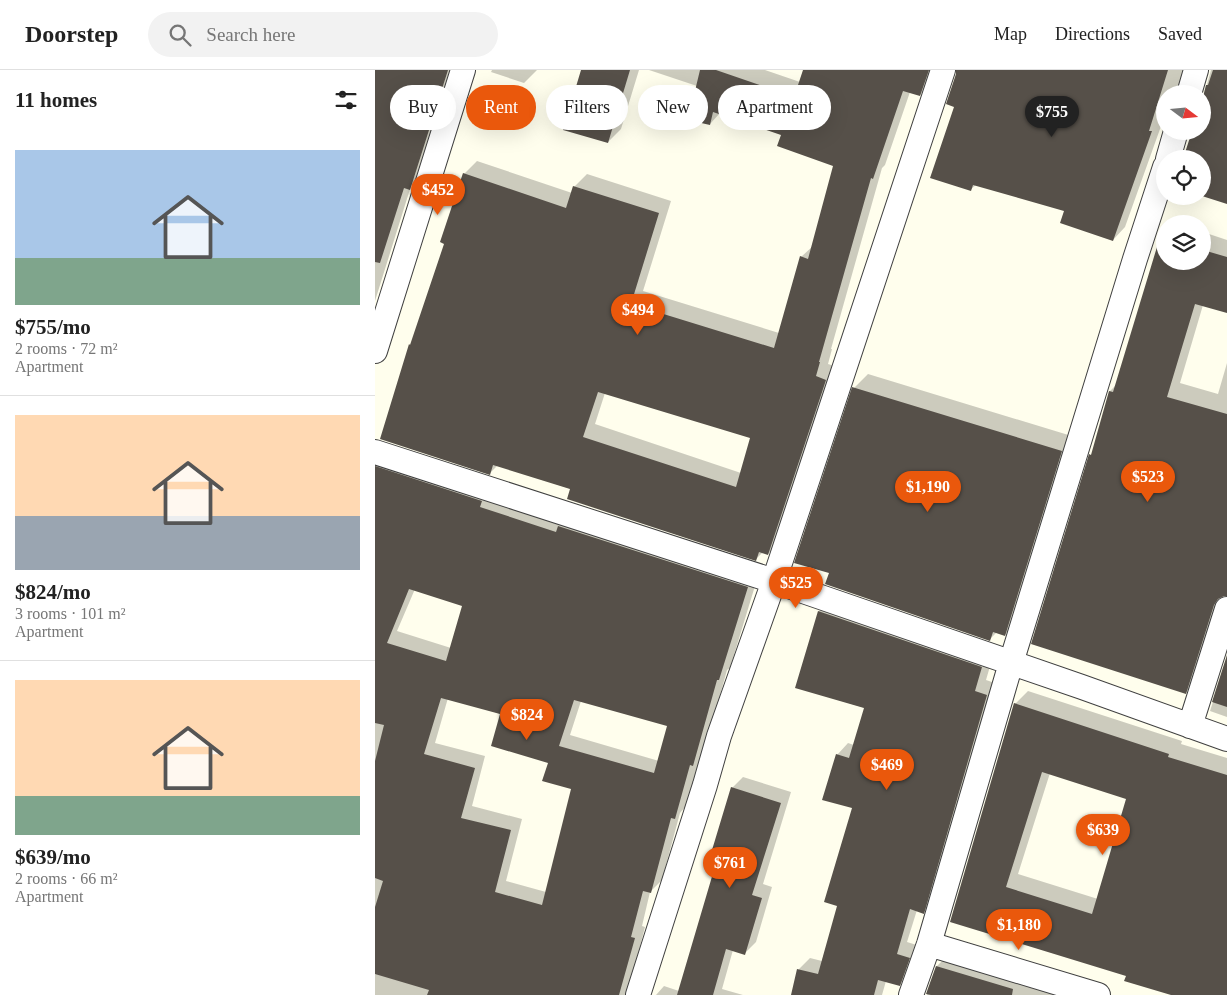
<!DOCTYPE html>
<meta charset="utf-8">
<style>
:root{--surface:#fff;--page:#f2f2f2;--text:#222;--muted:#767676;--line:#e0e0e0;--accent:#ea580c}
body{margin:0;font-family:"Times New Roman",serif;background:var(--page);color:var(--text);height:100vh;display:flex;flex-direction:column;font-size:19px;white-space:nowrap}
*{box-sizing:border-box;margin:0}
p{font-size:16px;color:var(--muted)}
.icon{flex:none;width:28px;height:28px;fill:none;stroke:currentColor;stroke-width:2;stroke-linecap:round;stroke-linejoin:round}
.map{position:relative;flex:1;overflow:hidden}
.sheet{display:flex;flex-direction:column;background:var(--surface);width:375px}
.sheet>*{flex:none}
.top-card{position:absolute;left:15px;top:15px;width:475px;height:45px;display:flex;gap:10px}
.needle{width:32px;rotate:106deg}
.buttons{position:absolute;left:781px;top:15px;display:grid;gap:10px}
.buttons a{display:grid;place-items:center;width:55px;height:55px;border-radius:50%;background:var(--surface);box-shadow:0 5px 20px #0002;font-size:25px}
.price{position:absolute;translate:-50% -42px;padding:0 11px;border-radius:18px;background:var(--accent);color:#fff;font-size:16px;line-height:32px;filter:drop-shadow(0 1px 2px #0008)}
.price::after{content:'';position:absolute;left:50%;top:30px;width:15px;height:11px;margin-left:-8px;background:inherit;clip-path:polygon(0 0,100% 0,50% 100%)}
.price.on{background:#222;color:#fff}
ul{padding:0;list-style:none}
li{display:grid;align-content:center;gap:10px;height:265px;padding:0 15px}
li+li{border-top:1px solid var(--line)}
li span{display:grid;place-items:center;height:155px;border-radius:0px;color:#555}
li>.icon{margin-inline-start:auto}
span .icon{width:90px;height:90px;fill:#fffc;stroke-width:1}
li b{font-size:21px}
h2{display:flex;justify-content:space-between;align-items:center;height:60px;padding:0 15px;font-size:21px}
.chip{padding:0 18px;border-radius:22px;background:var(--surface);box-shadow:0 5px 20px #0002;font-size:18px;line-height:45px}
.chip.on{background:var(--accent);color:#fff}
header{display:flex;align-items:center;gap:30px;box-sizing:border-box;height:70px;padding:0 25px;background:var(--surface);border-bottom:1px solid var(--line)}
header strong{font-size:24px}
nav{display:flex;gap:28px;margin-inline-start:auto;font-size:18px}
.search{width:350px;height:45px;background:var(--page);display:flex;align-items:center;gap:12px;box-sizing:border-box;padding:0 18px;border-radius:28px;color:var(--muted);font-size:19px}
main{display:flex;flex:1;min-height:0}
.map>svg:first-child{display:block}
.shadow{fill:#0003;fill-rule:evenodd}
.building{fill:#565049;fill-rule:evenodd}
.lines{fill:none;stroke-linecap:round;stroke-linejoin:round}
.minor-casing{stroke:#404040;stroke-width:26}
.minor{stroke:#fff;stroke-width:24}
</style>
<header>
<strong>Doorstep</strong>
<div class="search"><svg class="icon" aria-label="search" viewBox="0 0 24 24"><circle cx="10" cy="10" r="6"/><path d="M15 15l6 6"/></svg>Search here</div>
<nav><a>Map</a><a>Directions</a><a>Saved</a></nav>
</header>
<main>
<section class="sheet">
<h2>11 homes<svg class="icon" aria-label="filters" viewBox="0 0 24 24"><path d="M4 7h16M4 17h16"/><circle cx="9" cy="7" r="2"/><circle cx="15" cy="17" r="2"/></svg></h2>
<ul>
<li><span style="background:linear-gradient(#a9c7e8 70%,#7fa58c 0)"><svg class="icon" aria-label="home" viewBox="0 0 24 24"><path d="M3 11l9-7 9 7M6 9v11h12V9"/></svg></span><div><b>$755/mo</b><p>2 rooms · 72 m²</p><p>Apartment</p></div></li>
<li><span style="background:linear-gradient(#ffd9b3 65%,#9aa5b1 0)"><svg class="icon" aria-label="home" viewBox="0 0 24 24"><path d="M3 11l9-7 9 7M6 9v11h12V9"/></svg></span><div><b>$824/mo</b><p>3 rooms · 101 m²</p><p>Apartment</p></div></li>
<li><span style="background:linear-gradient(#ffd9b3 75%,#7fa58c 0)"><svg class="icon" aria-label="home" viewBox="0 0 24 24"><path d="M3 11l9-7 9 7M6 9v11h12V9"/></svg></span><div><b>$639/mo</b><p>2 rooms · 66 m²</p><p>Apartment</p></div></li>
</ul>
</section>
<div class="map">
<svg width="852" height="925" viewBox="0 0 852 925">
<rect width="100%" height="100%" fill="#fffeed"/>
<!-- shadow -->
<path class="shadow" d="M 0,0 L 80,0 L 46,107 L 36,116 L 0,231 Z
M 117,0 L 162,0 L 149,13 L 116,2 Z
M 207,0 L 264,0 L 246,59 L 233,72 Z
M 274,0 L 390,0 L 425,12 L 429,0 L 561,0 L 557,12 L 545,25 L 535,22 L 510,95 L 507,98 L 456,279 L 457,279 L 453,294 L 463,297 L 406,471 L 393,484 L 388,482 L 381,489 L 196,419 L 123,395 L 115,403 L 37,273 L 71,173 L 89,104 L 102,91 L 197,123 L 199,117 L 212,104 L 296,131 L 268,221 L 404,263 L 426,187 L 438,176 L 460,95 L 407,64 L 345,43 L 335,54 L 322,16 ZM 230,323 L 377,368 L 366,403 L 220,354 Z
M 582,0 L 815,0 L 821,24 L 790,24 L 790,45 L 750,157 L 738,170 L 691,140 L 601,115 L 596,119 L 580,36 Z
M 836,0 L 852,0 L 852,133 L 828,125 L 828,25 L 829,25 Z
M 828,162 L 852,170 L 852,242 L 828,235 L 805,313 L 843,324 L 852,293 L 852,525 L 851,525 L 824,609 L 810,623 L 716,385 L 718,383 L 735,321 L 741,315 L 786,168 L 790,163 L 790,191 L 828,191 Z
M 493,304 L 700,367 L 644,550 L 630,565 L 622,562 L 615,569 L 455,502 L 479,318 Z
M 0,385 L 383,506 L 355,598 L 352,600 L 329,683 L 325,687 L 311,736 L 305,743 L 287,810 L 275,822 L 267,856 L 270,857 L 257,907 L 267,925 L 0,925 L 0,808 L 18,744 L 0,738 ZM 40,519 L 88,535 L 76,578 L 22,561 ZM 73,628 L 126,644 L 174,692 L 198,719 L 171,822 L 131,811 L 147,749 L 97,736 L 110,686 L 60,673 ZM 206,631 L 293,655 L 284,691 L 195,665 Z
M 455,530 L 618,586 L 611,610 L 623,614 L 560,831 L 548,842 L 542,840 L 532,872 L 545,876 L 536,903 L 524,915 L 511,911 L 507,925 L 417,925 L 424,899 L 435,888 L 447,891 L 464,835 L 478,738 L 462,685 L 473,673 L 479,675 L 490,638 L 421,617 L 444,541 Z
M 852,589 L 852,647 L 835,641 Z
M 653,621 L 807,671 L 806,674 L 852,688 L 852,925 L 801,925 L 752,905 L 576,851 L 640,634 ZM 675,703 L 753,728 L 723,829 L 643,804 Z
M 368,707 L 416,722 L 388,814 L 397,817 L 381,872 L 369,884 L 358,880 L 347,919 L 368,925 L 281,925 L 289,916 L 304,921 L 343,792 L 357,718 Z
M 575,883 L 715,925 L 552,925 L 562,896 Z"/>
<!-- building -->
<path class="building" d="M 0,0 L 73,0 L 35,120 L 29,118 L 5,193 L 0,192 Z
M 206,0 L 255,0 L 233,73 L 188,60 Z
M 325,0 L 341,0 L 419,27 L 428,0 L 554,0 L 545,26 L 528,21 L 498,109 L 496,108 L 444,292 L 445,292 L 441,306 L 451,310 L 393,485 L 384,482 L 381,491 L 192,429 L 195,419 L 118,395 L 115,405 L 5,369 L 34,274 L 35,275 L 69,174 L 65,172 L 88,103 L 191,138 L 198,116 L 284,143 L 256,234 L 399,278 L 425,186 L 433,189 L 458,96 L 402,76 L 406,65 L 338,42 L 335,55 L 313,50 ZM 223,322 L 375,368 L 361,417 L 208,367 Z
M 581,0 L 793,0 L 774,61 L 777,61 L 738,171 L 685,153 L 689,141 L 598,115 L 596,121 L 555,108 L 579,37 L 571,34 L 581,4 Z
M 838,0 L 852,0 L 852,134 L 827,126 L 828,89 L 808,89 L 817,61 L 828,61 L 828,27 L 831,15 L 833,15 Z
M 785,167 L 790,168 L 790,191 L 828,191 L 828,180 L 852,187 L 852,243 L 820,234 L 792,327 L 852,344 L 852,526 L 849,526 L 843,529 L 839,535 L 811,624 L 656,574 L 714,384 L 716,385 L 734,321 L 738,322 Z
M 477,317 L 687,381 L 630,566 L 618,562 L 615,571 L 450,514 L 454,503 L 419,493 Z
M 0,396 L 107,431 L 105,437 L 181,462 L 183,456 L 373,517 L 344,610 L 342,610 L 318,696 L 315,695 L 300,749 L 296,748 L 276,823 L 268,821 L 256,867 L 260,868 L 244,925 L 52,925 L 54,920 L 0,904 L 0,837 L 8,811 L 0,808 L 0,691 L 9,655 L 0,653 ZM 34,519 L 87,536 L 71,591 L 12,573 ZM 66,628 L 125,644 L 116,676 L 173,693 L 167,711 L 196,719 L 167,835 L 120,822 L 136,760 L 86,748 L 100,698 L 49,684 ZM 199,630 L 292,656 L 279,703 L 184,676 Z
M 443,541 L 607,597 L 600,621 L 612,625 L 549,844 L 535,839 L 522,884 L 535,888 L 525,916 L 503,910 L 499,925 L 416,925 L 422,899 L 443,904 L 462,836 L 449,832 L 477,738 L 447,730 L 461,684 L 474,688 L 489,638 L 420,618 Z
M 852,585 L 852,637 L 837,632 Z
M 639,633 L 794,684 L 793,687 L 852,705 L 852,925 L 796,925 L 749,911 L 751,906 L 575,852 ZM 667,702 L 751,729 L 717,844 L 631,817 Z
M 356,717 L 406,733 L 377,825 L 387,828 L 370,885 L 351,879 L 338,925 L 302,925 L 341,793 L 334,790 Z
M 561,896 L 638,919 L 637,925 L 556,925 L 551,924 Z"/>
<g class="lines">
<defs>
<path id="minor" d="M 814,24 L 821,0
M 793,89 L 801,61
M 0,281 L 88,0
M 0,382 L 399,511 L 707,617 L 852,669
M 815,656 L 852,539
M 554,874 L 723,925
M 263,925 L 330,715 L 344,666 L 399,511 L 568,0
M 536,925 L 554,874 L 636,593 L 760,189 L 790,97"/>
</defs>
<!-- minor casing -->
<use href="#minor" class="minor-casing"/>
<!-- minor -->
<use href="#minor" class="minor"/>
</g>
</svg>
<div class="buttons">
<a><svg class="needle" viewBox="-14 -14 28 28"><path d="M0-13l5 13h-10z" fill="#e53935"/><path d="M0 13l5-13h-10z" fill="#767676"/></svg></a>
<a><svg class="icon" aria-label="locate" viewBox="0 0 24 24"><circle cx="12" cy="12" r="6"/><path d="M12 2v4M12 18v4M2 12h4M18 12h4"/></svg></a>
<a><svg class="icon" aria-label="layers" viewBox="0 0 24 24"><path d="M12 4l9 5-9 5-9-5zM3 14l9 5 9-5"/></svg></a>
</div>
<b class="price on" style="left:677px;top:68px">$755</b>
<b class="price" style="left:63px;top:146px">$452</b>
<b class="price" style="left:263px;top:266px">$494</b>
<b class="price" style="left:773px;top:433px">$523</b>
<b class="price" style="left:553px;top:443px">$1,190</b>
<b class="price" style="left:421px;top:539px">$525</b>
<b class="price" style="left:152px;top:671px">$824</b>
<b class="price" style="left:512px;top:721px">$469</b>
<b class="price" style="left:728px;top:786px">$639</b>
<b class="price" style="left:355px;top:819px">$761</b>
<b class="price" style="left:644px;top:881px">$1,180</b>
<div class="top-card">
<a class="chip">Buy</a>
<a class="chip on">Rent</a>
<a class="chip">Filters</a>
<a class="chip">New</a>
<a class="chip">Apartment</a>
</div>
</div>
</main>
